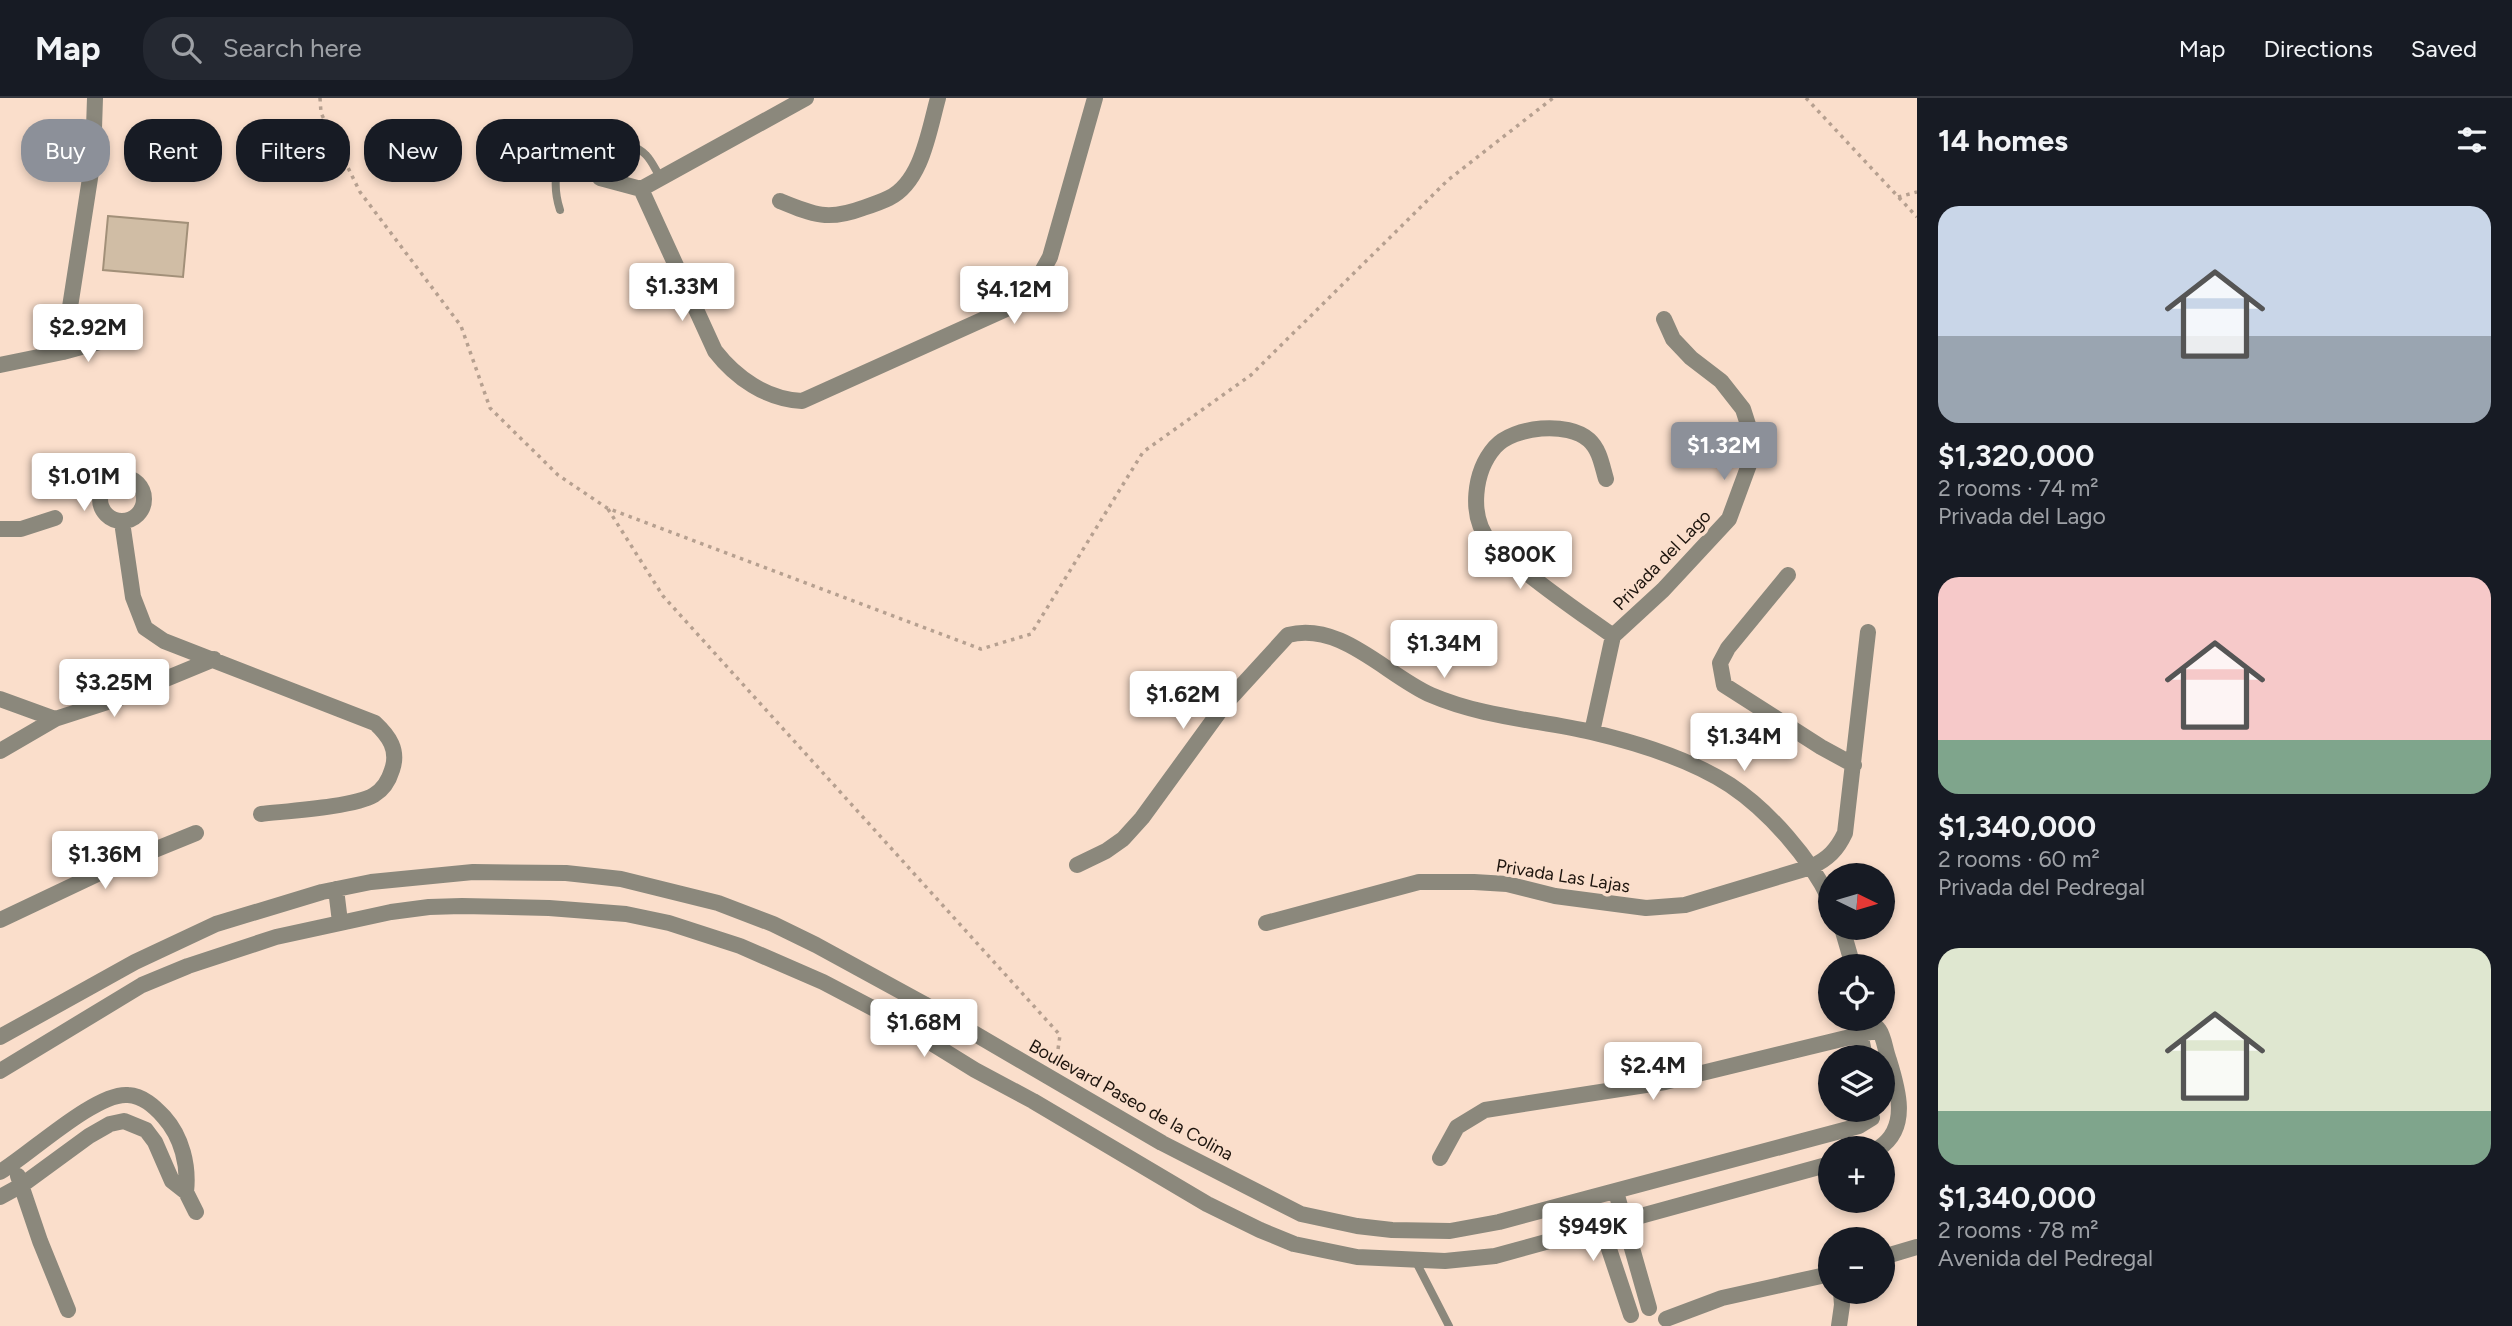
<!DOCTYPE html>
<meta charset="utf-8">
<style>
:root{--surface:#171b24;--page:#242831;--text:#f1f3f6;--muted:#9ea1a6;--line:#363941;--accent:#8c9099}
body{margin:0;font-family:Figtree,sans-serif;background:var(--page);color:var(--text);height:100vh;display:flex;flex-direction:column;font-size:26px;white-space:nowrap}
*{box-sizing:border-box;margin:0}
p{font-size:23px;color:var(--muted)}
.icon{flex:none;width:38px;height:38px;fill:none;stroke:currentColor;stroke-width:2;stroke-linecap:round;stroke-linejoin:round}
.map{position:relative;flex:1;overflow:hidden}
.details{display:flex;flex-direction:column;background:var(--surface);width:595px}
.details>*{flex:none}
.top-card{position:absolute;left:21px;top:21px;width:665px;height:63px;display:flex;gap:14px}
.needle{width:46px;rotate:95deg}
.controls{position:absolute;left:1818px;top:765px;display:grid;gap:14px}
.controls a{display:grid;place-items:center;width:77px;height:77px;border-radius:50%;background:var(--surface);box-shadow:0 4px 10px #0003;font-size:35px}
.price{position:absolute;translate:-50% -60px;padding:0 16px;border-radius:7px;background:#fff;color:#222;font-size:23px;line-height:46px;filter:drop-shadow(0 2px 4px #0008)}
.price::after{content:'';position:absolute;left:50%;top:42px;width:21px;height:16px;margin-left:-10px;background:inherit;clip-path:polygon(0 0,100% 0,50% 100%)}
.price.on{background:var(--accent);color:#fff}
ul{padding:0;list-style:none}
li{display:grid;align-content:center;gap:14px;height:371px;padding:0 21px}
li span{display:grid;place-items:center;height:217px;border-radius:21px;color:#555}
li>.icon{margin-inline-start:auto}
span .icon{width:126px;height:126px;fill:#fffc;stroke-width:1}
li b{font-size:30px}
h2{display:flex;justify-content:space-between;align-items:center;height:84px;padding:0 21px;font-size:30px}
.pill{padding:0 24px;border-radius:28px;background:var(--surface);box-shadow:0 4px 10px #0003;font-size:24px;line-height:63px}
.pill.on{background:var(--accent);color:#fff}
header{display:flex;align-items:center;gap:42px;box-sizing:border-box;height:98px;padding:0 35px;background:var(--surface);border-bottom:2px solid var(--line)}
header strong{font-size:33px}
nav{display:flex;gap:38px;margin-inline-start:auto;font-size:24px}
.search{width:490px;height:63px;background:var(--page);display:flex;align-items:center;gap:18px;box-sizing:border-box;padding:0 24px;border-radius:28px;color:var(--muted);font-size:26px}
main{display:flex;flex:1;min-height:0}
.map>svg:first-child{display:block}
.building{fill:#d0bda5;stroke:#a29079;stroke-width:2}
.lines{fill:none;stroke-linecap:round;stroke-linejoin:round}
.path{stroke:#b6a090;stroke-width:3.5;stroke-dasharray:3.5 5;stroke-linecap:butt}
.service{stroke:#8b887c;stroke-width:8}
.minor{stroke:#8b887c;stroke-width:16}
.labels{text-anchor:middle;stroke-width:7;stroke-linejoin:round;paint-order:stroke}
.street-label{font-size:18px;fill:#1d140d;stroke:#fadecb}
</style>
<header>
<strong>Map</strong>
<div class="search"><svg class="icon" aria-label="search" viewBox="0 0 24 24"><circle cx="10" cy="10" r="6"/><path d="M15 15l6 6"/></svg>Search here</div>
<nav><a>Map</a><a>Directions</a><a>Saved</a></nav>
</header>
<main>
<div class="map">
<svg width="1917" height="1228" viewBox="0 0 1917 1228">
<rect width="100%" height="100%" fill="#fadecb"/>
<!-- building -->
<path class="building" d="M 108,118 L 188,125 L 183,179 L 103,172 Z"/>
<g class="lines">
<!-- path -->
<path class="path" d="M 320,0 L 321,15 L 360,94 L 461,228 L 490,310 L 558,377 L 607,410 L 981,551 L 1031,536 L 1143,354 L 1251,277 L 1448,82 L 1553,0
M 1806,0 L 1917,119
M 1898,99 L 1917,94
M 608,411 L 663,498 L 1060,937 L 1056,966"/>
<!-- service -->
<path class="service" d="M 560,112 C 545,66 570,20 622,43 C 630,47 640,50 646,57 C 652,63 656,73 661,80
M 1415,1162 L 1449,1228"/>
<!-- minor -->
<path class="minor" d="M 600,80 L 641,91
M 641,91 L 715,253 C 736,280 766,301 802,303 L 1013,208 L 1035,186 L 1050,159 L 1095,0
M 641,91 L 806,0
M 780,103 C 814,117 828,123 863,110 C 872,107 881,104 889,100 C 922,84 929,32 938,0
M 63,254 L 93,61 L 95,0
M 0,267 L 63,254 L 103,243
M100 401a22 22 0 1 1 44 0a22 22 0 1 1-44 0Z
M 1606,381 C 1602,368 1600,352 1589,342 C 1568,323 1514,328 1495,349 C 1474,373 1468,418 1490,444 C 1495,450 1504,455 1510,461 C 1542,489 1578,513 1613,538
M 122,424 L 133,499 L 145,530 L 164,543 L 375,625 C 389,638 399,652 392,672 C 389,682 384,691 374,697 C 354,709 287,713 261,716
M 0,431 L 21,431 L 55,420
M 1788,477 L 1728,550 L 1720,565 L 1724,587 L 1821,649 L 1854,667
M 0,601 L 55,621
M 1592,634 L 1613,538 L 1663,492 L 1729,421 L 1750,364 L 1751,336 L 1743,311 L 1721,283 L 1691,260 L 1673,241 L 1664,221
M 0,653 L 55,621 L 117,601 L 214,561
M 1077,767 L 1106,753 L 1123,741 L 1142,720 L 1225,606 L 1288,537 C 1341,523 1386,577 1431,597 C 1482,619 1538,622 1591,634 C 1638,645 1690,661 1730,687 C 1769,713 1810,760 1830,802
M 336,791 L 340,824
M 0,822 L 110,770 L 196,735
M 1266,825 L 1419,784 L 1474,784 L 1507,786 L 1555,798 L 1646,810 L 1685,807 L 1811,769 C 1828,761 1837,752 1845,735 L 1868,534
M 1842,830 L 1853,868
M 1867,920 C 1871,924 1876,928 1879,932 C 1884,939 1885,951 1888,959 C 1897,988 1911,1029 1879,1050
M 1863,926 L 1860,935 L 1865,959
M 0,939 L 135,864 L 216,826 L 322,794 L 371,784 L 473,774 L 566,775 L 621,781 L 718,805 L 773,826 L 816,847 L 924,906 L 1162,1045 L 1301,1116 L 1357,1128 L 1392,1132 L 1450,1133 L 1499,1124 L 1859,1028 L 1872,1020
M 0,973 L 142,887 L 188,868 L 276,839 L 391,814 L 429,809 L 462,808 L 549,810 L 626,816 L 669,825 L 740,848 L 823,884 L 886,917 L 975,972 L 1033,1003 L 1207,1106 L 1260,1132 L 1294,1146 L 1357,1159 L 1445,1163 L 1495,1158 L 1830,1066
M 1440,1060 L 1457,1029 L 1485,1012 L 1665,984 L 1879,932
M 0,1074 C 30,1056 96,994 128,997 C 143,998 154,1008 164,1019 C 182,1039 189,1068 186,1094
M 18,1078 L 40,1143 L 68,1212
M 1616,1094 L 1649,1210
M 0,1099 L 22,1087 L 89,1038 L 110,1026 L 124,1023 L 146,1032 L 155,1044 L 172,1083 L 186,1094 L 196,1114
M 1592,1100 L 1631,1217
M 1883,1159 L 1917,1149
M 1666,1221 L 1722,1200 L 1830,1176
M 1839,1228 L 1842,1207 L 1841,1194"/>
</g>
<g class="labels">
<!-- street labels -->
<g class="street-label">
<text transform="translate(1662 462) rotate(-46)" y="6">Privada del Lago</text>
<text transform="translate(1563 778) rotate(9)" y="6">Privada Las Lajas</text>
<text transform="translate(1131 1002) rotate(29)" y="6">Boulevard Paseo de la Colina</text>
</g>
</g>
</svg>
<div class="controls">
<a><svg class="needle" viewBox="-14 -14 28 28"><path d="M0-13l5 13h-10z" fill="#e53935"/><path d="M0 13l5-13h-10z" fill="#9ea1a6"/></svg></a>
<a><svg class="icon" aria-label="locate" viewBox="0 0 24 24"><circle cx="12" cy="12" r="6"/><path d="M12 2v4M12 18v4M2 12h4M18 12h4"/></svg></a>
<a><svg class="icon" aria-label="layers" viewBox="0 0 24 24"><path d="M12 4l9 5-9 5-9-5zM3 14l9 5 9-5"/></svg></a>
<a>+</a>
<a>−</a>
</div>
<b class="price" style="left:682px;top:225px">$1.33M</b>
<b class="price" style="left:1014px;top:228px">$4.12M</b>
<b class="price" style="left:88px;top:266px">$2.92M</b>
<b class="price on" style="left:1724px;top:384px">$1.32M</b>
<b class="price" style="left:84px;top:415px">$1.01M</b>
<b class="price" style="left:1520px;top:493px">$800K</b>
<b class="price" style="left:1444px;top:582px">$1.34M</b>
<b class="price" style="left:114px;top:621px">$3.25M</b>
<b class="price" style="left:1183px;top:633px">$1.62M</b>
<b class="price" style="left:1744px;top:675px">$1.34M</b>
<b class="price" style="left:105px;top:793px">$1.36M</b>
<b class="price" style="left:924px;top:961px">$1.68M</b>
<b class="price" style="left:1653px;top:1004px">$2.4M</b>
<b class="price" style="left:1593px;top:1165px">$949K</b>
<div class="top-card">
<a class="pill on">Buy</a>
<a class="pill">Rent</a>
<a class="pill">Filters</a>
<a class="pill">New</a>
<a class="pill">Apartment</a>
</div>
</div>
<section class="details">
<h2>14 homes<svg class="icon" aria-label="filters" viewBox="0 0 24 24"><path d="M4 7h16M4 17h16"/><circle cx="9" cy="7" r="2"/><circle cx="15" cy="17" r="2"/></svg></h2>
<ul>
<li><span style="background:linear-gradient(#c9d6e8 60%,#9aa5b1 0)"><svg class="icon" aria-label="home" viewBox="0 0 24 24"><path d="M3 11l9-7 9 7M6 9v11h12V9"/></svg></span><div><b>$1,320,000</b><p>2 rooms · 74 m²</p><p>Privada del Lago</p></div></li>
<li><span style="background:linear-gradient(#f6c9c9 75%,#7fa58c 0)"><svg class="icon" aria-label="home" viewBox="0 0 24 24"><path d="M3 11l9-7 9 7M6 9v11h12V9"/></svg></span><div><b>$1,340,000</b><p>2 rooms · 60 m²</p><p>Privada del Pedregal</p></div></li>
<li><span style="background:linear-gradient(#dfe7d0 75%,#7fa58c 0)"><svg class="icon" aria-label="home" viewBox="0 0 24 24"><path d="M3 11l9-7 9 7M6 9v11h12V9"/></svg></span><div><b>$1,340,000</b><p>2 rooms · 78 m²</p><p>Avenida del Pedregal</p></div></li>
</ul>
</section>
</main>
